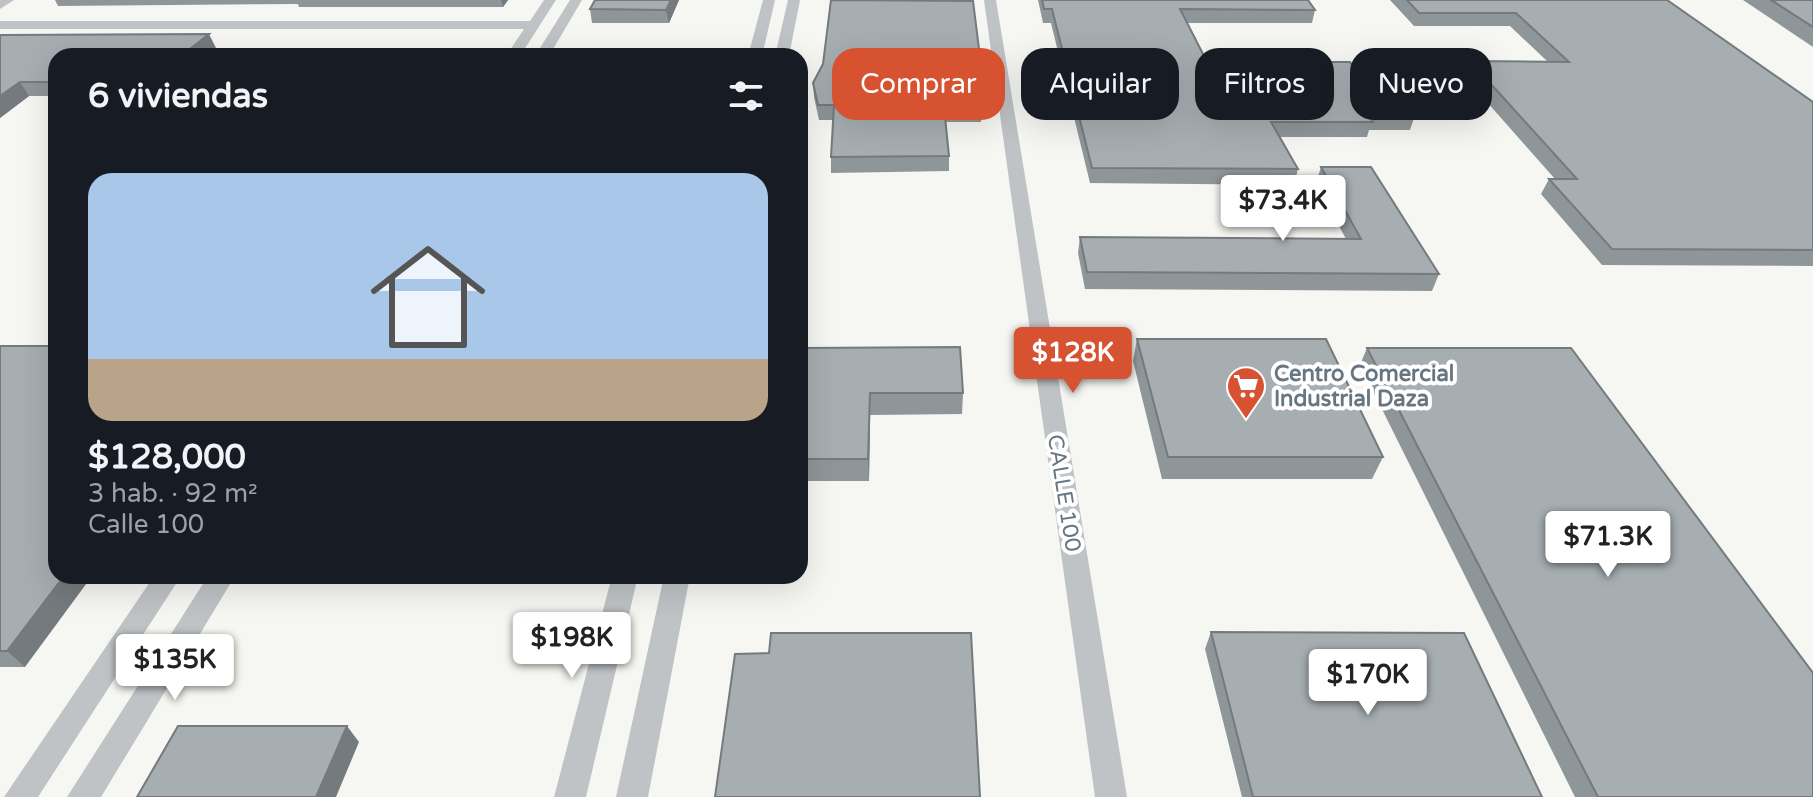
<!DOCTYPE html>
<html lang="es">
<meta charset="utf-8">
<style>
:root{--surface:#171b24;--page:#242831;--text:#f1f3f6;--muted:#9ea1a6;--accent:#d75231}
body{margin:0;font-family:"Varela Round",sans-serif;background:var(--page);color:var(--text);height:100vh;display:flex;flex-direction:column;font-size:30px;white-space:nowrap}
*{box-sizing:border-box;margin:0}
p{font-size:26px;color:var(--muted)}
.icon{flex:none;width:44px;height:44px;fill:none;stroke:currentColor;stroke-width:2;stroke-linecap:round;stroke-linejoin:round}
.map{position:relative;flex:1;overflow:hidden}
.drawer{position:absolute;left:48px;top:48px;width:760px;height:536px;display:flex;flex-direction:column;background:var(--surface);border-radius:24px;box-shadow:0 8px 32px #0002}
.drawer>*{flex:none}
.guide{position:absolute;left:832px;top:48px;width:760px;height:72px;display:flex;gap:16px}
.price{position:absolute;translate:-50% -68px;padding:0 18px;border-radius:8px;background:#fff;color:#222;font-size:26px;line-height:52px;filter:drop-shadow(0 2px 4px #0008)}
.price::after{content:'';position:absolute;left:50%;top:48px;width:24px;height:18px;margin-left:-12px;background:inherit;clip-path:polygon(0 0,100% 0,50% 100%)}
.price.on{background:var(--accent);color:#fff}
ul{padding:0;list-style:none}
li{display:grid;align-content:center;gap:16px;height:424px;padding:0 40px}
li span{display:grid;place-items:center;height:248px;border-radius:24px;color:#555}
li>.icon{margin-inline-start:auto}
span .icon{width:144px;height:144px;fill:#fffc;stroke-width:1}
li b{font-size:34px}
h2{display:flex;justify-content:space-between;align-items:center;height:96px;padding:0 40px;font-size:34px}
.chip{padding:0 28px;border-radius:24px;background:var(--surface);box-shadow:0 8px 32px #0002;font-size:28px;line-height:72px}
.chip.on{background:var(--accent);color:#fff}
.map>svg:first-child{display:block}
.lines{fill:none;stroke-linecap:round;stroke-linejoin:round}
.street{fill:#bfc3c6;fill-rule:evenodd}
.wall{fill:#8f9699}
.shaded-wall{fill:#747a7d}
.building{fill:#a6aeb2;stroke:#747a7d;stroke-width:2}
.labels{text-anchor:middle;stroke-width:8;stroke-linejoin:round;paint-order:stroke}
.poi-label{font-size:22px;font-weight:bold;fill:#677681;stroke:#fff;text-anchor:start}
.street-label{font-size:22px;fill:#677681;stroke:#fff}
</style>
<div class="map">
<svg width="1813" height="797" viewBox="0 0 1813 797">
<rect width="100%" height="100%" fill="#f6f6f2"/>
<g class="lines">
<!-- street -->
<path class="street" d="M 0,0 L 14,0 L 0,9 Z
M 544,0 L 556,0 L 520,56 L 506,56 L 524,29 L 0,29 L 0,21 L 530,21 Z
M 570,0 L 582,0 L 549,56 L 535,56 Z
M 763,0 L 775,0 L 762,56 L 748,56 Z
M 788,0 L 800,0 L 789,56 L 775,56 Z
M 984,0 L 996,0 L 1127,797 L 1095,797 Z
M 154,576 L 181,576 L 38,797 L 4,797 Z
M 208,576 L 235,576 L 101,797 L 67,797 Z
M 612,576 L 638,576 L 586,797 L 554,797 Z
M 664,576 L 690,576 L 648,797 L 616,797 Z"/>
</g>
<!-- wall -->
<path class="wall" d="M 55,0 L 508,0 L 503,7 L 299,7 L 298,4 L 58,6 Z
M 679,0 L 669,23 L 592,23 L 590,9 Z
M 1038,0 L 1308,0 L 1315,10 L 1312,23 L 1187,23 L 1204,56 L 1318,62 L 1357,72 L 1415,115 L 1410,130 L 1369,130 L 1367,137 L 1280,137 L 1298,169 L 1294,185 L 1090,183 L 1051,23 L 1043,23 Z
M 1390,0 L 1667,0 L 1813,102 L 1813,266 L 1602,265 L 1541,194 L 1549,179 L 1555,179 L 1464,76 L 1470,61 L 1547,61 L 1510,26 L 1414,26 Z
M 1743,0 L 1813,0 L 1813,47 Z
M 0,35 L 216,48 L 56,56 L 56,96 L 29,96 L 0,118 Z
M 980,57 L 980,71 L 977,71 L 982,107 L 981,122 L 946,122 L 949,156 L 949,171 L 831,173 L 831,157 L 833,120 L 819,120 L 814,97 L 813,83 L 823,64 Z
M 1321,167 L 1439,274 L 1432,291 L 1085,289 L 1078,253 L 1080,237 L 1346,239 L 1316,183 Z
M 1137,339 L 1383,457 L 1372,479 L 1162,479 L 1133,361 Z
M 0,346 L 25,667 L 0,667 Z
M 800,348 L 963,393 L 962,414 L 870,415 L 869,481 L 800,481 Z
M 1367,348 L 1813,797 L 1575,797 L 1360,365 Z
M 1211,632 L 1542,797 L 1242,797 L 1205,649 Z"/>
<!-- shaded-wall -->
<path class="shaded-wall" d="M 501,0 L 508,0 L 503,7 Z
M 671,0 L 679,0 L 669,23 L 666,10 Z
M 209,34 L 216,48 L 206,56 L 181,56 Z
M 20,82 L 29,96 L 0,118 L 0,96 Z
M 870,393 L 870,415 L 869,481 L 868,459 Z
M 64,576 L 92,576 L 25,667 L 7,651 Z
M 347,726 L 359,742 L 336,797 L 316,797 Z"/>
<!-- building -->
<path class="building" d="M 595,0 L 671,0 L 666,10 L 590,9 Z
M 831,0 L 973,1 L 980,57 L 974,57 L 982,107 L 944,107 L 949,156 L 831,157 L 834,105 L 818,105 L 813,83 L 823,64 Z
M 1042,0 L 1308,0 L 1315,10 L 1180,9 L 1204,56 L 1314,56 L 1318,62 L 1350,62 L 1357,72 L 1382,72 L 1415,115 L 1368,115 L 1373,122 L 1271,122 L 1298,169 L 1092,168 L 1052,9 L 1044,9 Z
M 1407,0 L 1667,0 L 1813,102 L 1813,250 L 1612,249 L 1549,179 L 1577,179 L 1470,61 L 1569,62 L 1516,13 L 1419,13 Z
M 1771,0 L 1813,0 L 1813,27 Z
M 209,34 L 181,56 L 56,56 L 56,82 L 20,82 L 0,96 L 0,35 Z
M 1321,167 L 1371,167 L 1439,274 L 1087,272 L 1080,237 L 1361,239 Z
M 1137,339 L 1326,339 L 1383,457 L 1168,457 Z
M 0,346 L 56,346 L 56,576 L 64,576 L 7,651 L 0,651 Z
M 960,347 L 963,393 L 870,393 L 868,459 L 800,459 L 800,348 Z
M 1367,348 L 1571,348 L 1813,673 L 1813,797 L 1598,797 Z
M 1211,632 L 1464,633 L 1542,797 L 1253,797 Z
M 771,633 L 971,633 L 980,797 L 715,797 L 735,654 L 769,653 Z
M 178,726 L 347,726 L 316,797 L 137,797 Z"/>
<!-- icons -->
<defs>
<symbol id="supermarket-pin" viewBox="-11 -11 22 30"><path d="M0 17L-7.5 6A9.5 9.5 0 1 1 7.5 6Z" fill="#d75231" stroke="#fff"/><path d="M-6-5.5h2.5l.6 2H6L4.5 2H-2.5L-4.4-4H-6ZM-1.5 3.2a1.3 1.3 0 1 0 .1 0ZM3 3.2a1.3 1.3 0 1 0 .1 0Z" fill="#fff"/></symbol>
</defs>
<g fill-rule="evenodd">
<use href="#supermarket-pin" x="1224" y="364" width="44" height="60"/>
</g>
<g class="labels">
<!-- poi labels -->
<g class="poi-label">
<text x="1274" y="381">Centro Comercial<tspan x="1274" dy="25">Industrial Daza</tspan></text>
</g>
<!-- street labels -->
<g class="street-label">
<text transform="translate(1065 493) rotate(81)" y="8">CALLE 100</text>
</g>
</g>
</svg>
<b class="price" style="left:1283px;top:243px">$73.4K</b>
<b class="price on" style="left:1073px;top:395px">$128K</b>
<b class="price" style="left:1608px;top:579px">$71.3K</b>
<b class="price" style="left:572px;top:680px">$198K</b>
<b class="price" style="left:175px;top:702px">$135K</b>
<b class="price" style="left:1368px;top:717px">$170K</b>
<div class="guide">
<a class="chip on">Comprar</a>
<a class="chip">Alquilar</a>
<a class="chip">Filtros</a>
<a class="chip">Nuevo</a>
</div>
<section class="drawer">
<h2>6 viviendas<svg class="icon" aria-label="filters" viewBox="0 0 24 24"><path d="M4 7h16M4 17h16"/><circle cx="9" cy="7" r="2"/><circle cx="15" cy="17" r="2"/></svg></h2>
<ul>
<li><span style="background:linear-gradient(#a9c7e8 75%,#b9a48a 0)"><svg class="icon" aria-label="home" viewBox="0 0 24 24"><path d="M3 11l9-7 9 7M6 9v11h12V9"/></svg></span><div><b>$128,000</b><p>3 hab. · 92 m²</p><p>Calle 100</p></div></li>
</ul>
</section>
</div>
